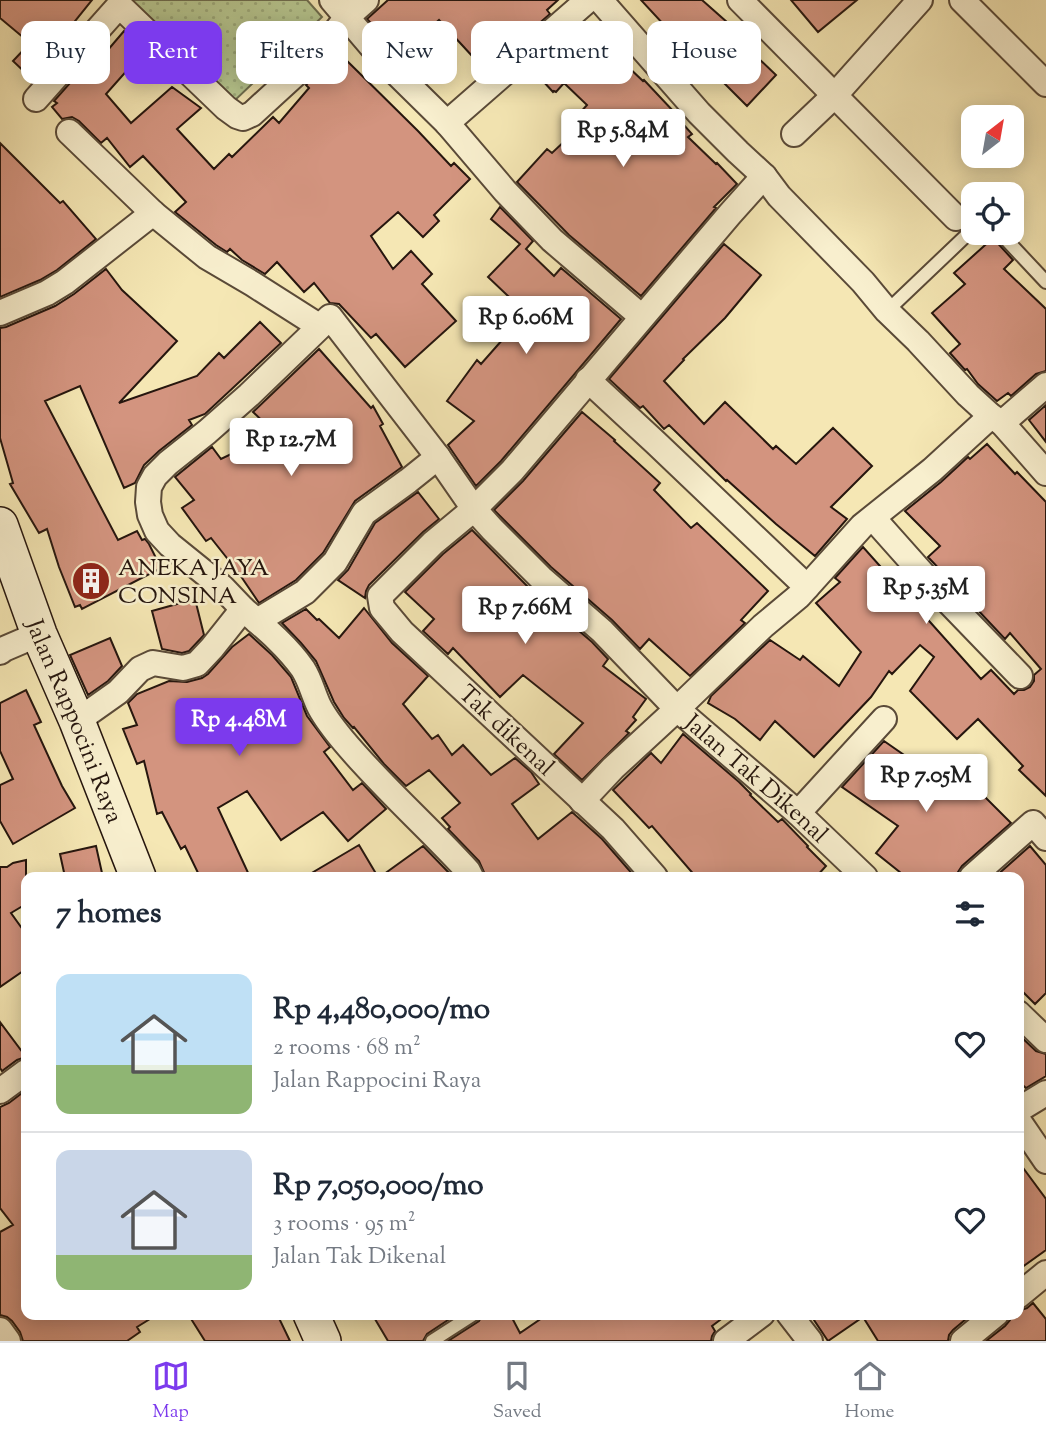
<!DOCTYPE html>
<meta charset="utf-8">
<style>
:root{--surface:#fff;--page:#f2f2f3;--text:#1f2937;--muted:#747a83;--line:#e0e1e3;--accent:#7c3aed}
body{margin:0;font-family:"Sorts Mill Goudy",serif;background:var(--page);color:var(--text);height:100vh;display:flex;flex-direction:column;font-size:26px;white-space:nowrap}
*{box-sizing:border-box;margin:0}
p{font-size:23px;color:var(--muted)}
.icon{flex:none;width:38px;height:38px;fill:none;stroke:currentColor;stroke-width:2;stroke-linecap:round;stroke-linejoin:round}
.map{position:relative;flex:1;overflow:hidden}
.drawer{position:absolute;left:21px;top:872px;width:1003px;height:448px;display:flex;flex-direction:column;background:var(--surface);border-radius:14px;box-shadow:0 4px 18px #0003}
.drawer>*{flex:none}
.hud{position:absolute;left:21px;top:21px;width:1004px;height:63px;display:flex;gap:14px}
.needle{width:46px;rotate:31deg}
.controls{position:absolute;left:961px;top:105px;display:grid;gap:14px}
.controls a{display:grid;place-items:center;width:63px;height:63px;border-radius:14px;background:var(--surface);box-shadow:0 4px 18px #0003;font-size:35px}
.price{position:absolute;translate:-50% -60px;padding:0 16px;border-radius:7px;background:#fff;color:#222;font-size:23px;line-height:46px;filter:drop-shadow(0 2px 4px #0008)}
.price::after{content:'';position:absolute;left:50%;top:42px;width:21px;height:16px;margin-left:-10px;background:inherit;clip-path:polygon(0 0,100% 0,50% 100%)}
.price.current{background:var(--accent);color:#fff}
ul{padding:0;list-style:none}
li{display:flex;align-items:center;gap:21px;height:175px;padding:0 35px}
li+li{border-top:2px solid var(--line)}
li span{display:grid;place-items:center;flex:none;width:196px;height:140px;border-radius:14px;color:#555}
li>.icon{margin-inline-start:auto}
span .icon{width:84px;height:84px;fill:#fffc;stroke-width:1}
li b{font-size:30px}
h2{display:flex;justify-content:space-between;align-items:center;height:84px;padding:0 35px;font-size:30px}
.pill{padding:0 24px;border-radius:14px;background:var(--surface);box-shadow:0 4px 18px #0003;font-size:24px;line-height:63px}
.pill.current{background:var(--accent);color:#fff}
.tab-bar{display:flex;justify-content:space-around;align-items:center;height:98px;border-top:2px solid var(--line);background:var(--surface);font-size:19px;color:var(--muted)}
.tab-bar a{display:grid;justify-items:center;gap:4px}
.tab-bar .current{color:var(--accent)}
.map>svg:first-child{display:block}
.green{fill:url(#green-dots);stroke:#6e6e4f;stroke-width:2}
.building{fill:#d3947f;stroke:#26160e;stroke-width:2}
.lines{fill:none;stroke-linecap:round;stroke-linejoin:round}
.lane-casing{stroke:#5a4a38;stroke-width:16}
.street-casing{stroke:#5a4a38;stroke-width:28}
.secondary-casing{stroke:#26160e;stroke-width:38}
.lane{stroke:#f8efce;stroke-width:12}
.street{stroke:#f8efce;stroke-width:24}
.secondary{stroke:#f8efce;stroke-width:35}
.labels{text-anchor:middle;stroke-width:5;stroke-linejoin:round;paint-order:stroke}
.poi-label{font-size:24px;fill:#26160e;stroke:#f8efce;text-anchor:start}
.street-label{font-size:24px;fill:#26160e;stroke:#f8efce}
</style>
<div class="map">
<svg width="1046" height="1341" viewBox="0 0 1046 1341">
<defs>
<pattern id="green-dots" width="8" height="8" patternUnits="userSpaceOnUse" patternTransform="scale(1.75)"><rect width="8" height="8" fill="#b7c790"/><path d="M2 2h.1M6 6h.1" fill="none" stroke="#9daa7b" stroke-width="1.8" stroke-linecap="round"/></pattern>
</defs>
<rect width="100%" height="100%" fill="#f5e7b4"/>
<filter id="stains"><feTurbulence type="fractalNoise" baseFrequency=".00286" numOctaves="4"/><feColorMatrix values="0 0 0 0 .2 0 0 0 0 .09 0 0 0 0 .02 0 0 0 .5 -.17"/></filter>
<radialGradient id="worn" r=".72"><stop offset=".6" stop-color="#630" stop-opacity="0"/><stop offset="1" stop-color="#630" stop-opacity=".3"/></radialGradient>
<!-- green -->
<path class="green" d="M 117,0 L 307,0 L 322,17 L 230,105 Z"/>
<!-- building -->
<path class="building" d="M 0,0 L 92,0 L 59,41 L 63,46 L 33,80 L 13,61 L 30,43 L 0,18 Z
M 388,0 L 558,0 L 547,10 L 550,14 L 485,70 L 439,20 L 400,55 L 367,19 Z
M 641,0 L 702,0 L 737,31 L 734,35 L 776,75 L 747,106 L 713,72 L 678,40 Z
M 791,0 L 857,0 L 818,32 Z
M 124,31 L 161,66 L 145,82 L 130,67 L 106,94 L 131,123 L 172,87 L 201,108 L 177,129 L 214,169 L 229,154 L 232,157 L 273,117 L 279,123 L 309,88 L 306,85 L 338,52 L 418,131 L 451,166 L 454,163 L 470,179 L 434,215 L 439,221 L 423,237 L 398,212 L 371,236 L 393,269 L 411,251 L 432,274 L 422,284 L 456,321 L 405,367 L 376,334 L 371,338 L 339,304 L 330,303 L 314,283 L 304,292 L 277,262 L 265,274 L 242,260 L 230,249 L 227,252 L 216,245 L 175,212 L 186,202 L 143,156 L 130,167 L 107,138 L 101,143 L 79,121 L 72,117 L 62,119 L 52,107 L 57,103 L 54,101 L 85,66 L 90,71 Z
M 570,36 L 592,61 L 606,46 L 643,81 L 644,80 L 675,113 L 674,114 L 692,134 L 688,137 L 716,164 L 717,163 L 737,184 L 714,207 L 716,208 L 641,296 L 569,235 L 517,182 L 547,149 L 552,153 L 586,121 L 579,114 L 587,105 L 564,83 L 556,92 L 554,91 L 553,92 L 532,69 Z
M 0,143 L 60,203 L 63,201 L 96,239 L 57,270 L 40,280 L 0,297 Z
M 500,207 L 533,241 L 526,249 L 554,276 L 561,268 L 621,319 L 501,461 L 476,486 L 448,445 L 474,421 L 447,401 L 477,360 L 481,364 L 526,313 L 488,277 L 520,244 L 491,219 Z
M 993,238 L 1013,260 L 1004,269 L 1046,309 L 1046,371 L 1036,374 L 1011,396 L 1008,393 L 997,401 L 978,384 L 967,369 L 965,370 L 950,353 L 960,344 L 932,313 L 965,284 L 954,273 Z
M 724,244 L 761,275 L 725,318 L 683,359 L 684,360 L 664,381 L 704,424 L 725,402 L 773,449 L 776,446 L 796,464 L 833,428 L 872,466 L 831,507 L 847,519 L 815,556 L 776,524 L 727,480 L 726,481 L 669,425 L 664,429 L 643,406 L 640,408 L 609,379 Z
M 106,269 L 122,290 L 177,341 L 119,403 L 197,376 L 219,353 L 224,358 L 260,322 L 281,343 L 205,414 L 189,420 L 192,425 L 159,451 L 144,465 L 135,483 L 124,488 L 80,386 L 45,401 L 118,540 L 137,531 L 142,540 L 145,539 L 149,544 L 161,568 L 82,609 L 80,605 L 75,607 L 59,567 L 47,529 L 39,533 L 10,484 L 13,483 L 0,438 L 0,328 L 6,327 L 55,306 L 74,294 Z
M 319,349 L 371,408 L 373,406 L 383,424 L 380,426 L 402,467 L 355,501 L 323,553 L 296,580 L 259,603 L 238,572 L 211,538 L 206,541 L 182,508 L 194,500 L 175,477 L 212,447 L 221,459 L 275,433 L 253,412 Z
M 1046,405 L 1046,442 L 1029,420 Z
M 582,412 L 615,440 L 614,441 L 660,483 L 654,490 L 691,528 L 697,523 L 768,591 L 741,620 L 745,623 L 690,676 L 649,639 L 640,649 L 612,620 L 551,567 L 494,510 L 523,481 Z
M 987,444 L 1015,474 L 1017,472 L 1046,502 L 1046,796 L 1019,770 L 1023,766 L 978,719 L 957,739 L 910,691 L 934,657 L 920,645 L 892,674 L 889,671 L 871,697 L 814,757 L 775,721 L 760,740 L 735,719 L 708,703 L 711,696 L 770,640 L 800,660 L 803,656 L 839,686 L 861,652 L 816,603 L 840,582 L 835,578 L 863,547 L 981,679 L 991,670 L 1014,694 L 1018,690 L 1024,690 L 1030,687 L 1034,681 L 1034,675 L 1041,669 L 1010,633 L 1005,639 L 928,557 L 940,546 L 905,511 L 941,482 L 968,457 L 970,459 Z
M 418,492 L 439,519 L 423,532 L 369,585 L 366,591 L 365,598 L 338,580 L 348,570 L 375,523 Z
M 472,530 L 530,589 L 592,642 L 608,659 L 603,666 L 646,699 L 633,717 L 636,720 L 626,731 L 629,733 L 582,780 L 554,754 L 583,723 L 523,675 L 500,697 L 453,648 L 448,654 L 423,631 L 434,619 L 405,592 L 443,554 Z
M 195,599 L 204,635 L 189,651 L 182,653 L 162,649 L 152,611 Z
M 364,608 L 392,643 L 428,676 L 403,704 L 432,739 L 438,735 L 452,755 L 463,745 L 491,775 L 515,758 L 531,772 L 539,784 L 512,804 L 538,839 L 572,812 L 602,839 L 635,877 L 486,877 L 479,861 L 448,829 L 450,827 L 442,818 L 460,803 L 429,770 L 406,786 L 384,764 L 354,727 L 353,728 L 344,718 L 334,702 L 316,661 L 301,643 L 282,623 L 306,609 L 317,620 L 319,619 L 339,638 Z
M 249,634 L 272,655 L 291,677 L 307,716 L 330,747 L 324,752 L 353,790 L 362,783 L 386,809 L 348,841 L 323,812 L 281,840 L 247,791 L 218,808 L 250,877 L 200,877 L 185,846 L 181,849 L 162,812 L 157,814 L 144,761 L 137,764 L 123,729 L 137,725 L 128,703 L 137,694 L 169,681 L 187,682 L 202,678 L 208,674 L 232,647 Z
M 110,638 L 122,666 L 108,681 L 88,695 L 70,655 Z
M 26,690 L 41,722 L 34,725 L 62,786 L 75,808 L 13,844 L 0,821 L 0,785 L 13,779 L 0,751 L 0,703 Z
M 683,734 L 739,782 L 751,794 L 750,795 L 778,822 L 782,819 L 808,846 L 807,847 L 826,866 L 816,877 L 696,877 L 652,826 L 649,828 L 613,790 L 651,753 L 661,763 Z
M 884,741 L 930,773 L 942,761 L 974,791 L 976,788 L 1011,823 L 962,866 L 958,872 L 958,877 L 906,877 L 876,853 L 898,826 L 842,787 Z
M 359,845 L 378,877 L 305,877 Z
M 96,846 L 102,873 L 84,877 L 65,877 L 60,854 Z
M 423,846 L 453,877 L 380,877 Z
M 1030,846 L 1046,865 L 1046,993 L 1035,1004 L 1018,987 L 1018,877 L 995,877 Z
M 26,860 L 26,904 L 11,913 L 26,934 L 26,969 L 0,987 L 0,867 L 7,867 L 13,863 Z
M 0,1022 L 26,1057 L 17,1060 L 2,1071 L 0,1068 Z
M 1018,1034 L 1036,1051 L 1046,1054 L 1046,1076 L 1026,1088 L 1018,1081 Z
M 26,1090 L 26,1314 L 158,1314 L 137,1327 L 140,1332 L 127,1341 L 23,1341 L 20,1332 L 12,1321 L 7,1317 L 0,1315 L 0,1232 L 13,1225 L 0,1208 L 0,1107 L 9,1103 Z
M 1018,1161 L 1046,1199 L 1046,1250 L 1018,1270 Z
M 1033,1303 L 1046,1319 L 1046,1341 L 986,1341 L 1005,1326 L 1010,1320 L 1011,1314 L 1018,1314 L 1018,1311 L 1027,1308 Z
M 188,1314 L 277,1314 L 290,1341 L 205,1341 Z
M 372,1314 L 457,1314 L 427,1334 L 423,1341 L 388,1341 Z
M 483,1314 L 510,1314 L 520,1333 L 548,1314 L 728,1314 L 712,1326 L 715,1331 L 712,1336 L 711,1341 L 448,1341 L 479,1321 Z
M 810,1314 L 972,1314 L 953,1330 L 949,1335 L 948,1341 L 878,1341 L 863,1317 L 828,1341 Z"/>
<g class="lines">
<defs>
<path id="lane" d="M 1000,233 L 1046,282
M 887,311 L 973,229
M 432,1341 L 474,1314"/>
<g id="street">
<path d="M 332,0 L 384,61 L 447,123 L 505,191 L 552,240 L 642,317"/>
<path d="M 600,0 L 699,113 L 738,152 L 764,176 L 779,196 L 863,282 L 887,311 L 918,341 L 968,395 L 991,416"/>
<path d="M 740,0 L 956,218"/>
<path d="M 962,0 L 1046,84"/>
<path d="M 36,99 L 117,8 L 123,9 L 226,108 L 237,116 L 243,118 L 252,114 L 299,71 L 332,36 L 348,16 L 366,0"/>
<path d="M 447,123 L 588,0"/>
<path d="M 69,132 L 153,213 L 207,257 L 253,284 L 319,326"/>
<path d="M 794,134 L 835,95 L 920,0"/>
<path d="M 0,313 L 47,293 L 65,282 L 153,213"/>
<path d="M 588,380 L 656,443 L 807,587"/>
<path d="M 1002,423 L 1046,473"/>
<path d="M 873,518 L 938,591 L 1020,676"/>
<path d="M 243,609 C 264,627 287,646 303,669 C 311,682 312,691 318,704 C 324,717 333,728 342,739 C 381,786 427,826 468,871 L 471,877"/>
<path d="M 257,621 L 305,592 L 335,562 L 364,513 L 408,481 L 438,457"/>
<path d="M 0,652 L 4,649 L 39,634"/>
<path id="s1" d="M 77,721 L 118,692 L 140,669 L 153,663 L 183,668 L 197,664 L 212,648 L 243,609 L 222,587 L 170,545 L 157,531 L 150,515 L 148,502 L 149,487 L 155,476 L 168,463 L 207,432 L 249,395 L 330,317 L 438,457 L 474,509 L 492,529 L 541,578 L 602,631 L 677,709 L 798,813 L 865,877"/>
<path d="M 582,801 L 613,768 L 677,709 L 763,626 L 799,596 L 862,526 L 932,470 L 991,416 L 1002,423 L 1046,385"/>
<path d="M 798,813 L 884,719"/>
<path d="M 655,877 L 613,829 L 402,632 L 382,608 L 380,596 L 433,543 L 474,509 L 512,471 L 730,214 L 764,176"/>
<path d="M 972,877 L 1033,823 L 1046,838"/>
<path d="M 1018,1013 L 1046,1040"/>
<path d="M 0,1091 L 26,1072"/>
<path d="M 1018,1110 L 1046,1093"/>
<path d="M 1018,1120 L 1046,1161"/>
<path d="M 1018,1296 L 1046,1273"/>
<path d="M 789,1314 L 810,1341"/>
<path d="M 0,1330 L 8,1341"/>
<path d="M 726,1341 L 762,1314"/>
<path d="M 963,1341 L 996,1314"/>
</g>
<g id="secondary">
<path id="s2" d="M 0,525 L 39,634 L 77,721 L 138,877"/>
<path d="M 311,1314 L 323,1341"/>
</g>
</defs>
<!-- lane casing -->
<use href="#lane" class="lane-casing"/>
<!-- street casing -->
<use href="#street" class="street-casing"/>
<!-- secondary casing -->
<use href="#secondary" class="secondary-casing"/>
<!-- lane -->
<use href="#lane" class="lane"/>
<!-- street -->
<use href="#street" class="street"/>
<!-- secondary -->
<use href="#secondary" class="secondary"/>
</g>
<!-- icons -->
<defs>
<symbol id="building-disc" viewBox="-11 -11 22 22"><circle r="9.5" fill="#8f2418" stroke="#f8efce"/><path d="M-4-6H4V6H1V3H-1V6H-4ZM-2.5-4.3h1.7v1.8h-1.7ZM.8-4.3h1.7v1.8H.8ZM-2.5-1h1.7V.8h-1.7ZM.8-1h1.7V.8H.8Z" fill="#fff"/></symbol>
</defs>
<g fill-rule="evenodd">
<use href="#building-disc" x="69" y="559" width="44" height="44"/>
</g>
<g class="labels">
<!-- poi labels -->
<g class="poi-label">
<text x="118" y="575">ANEKA JAYA<tspan x="118" dy="28">CONSINA</tspan></text>
</g>
<!-- street labels -->
<g class="street-label">
<text dy="8" stroke="none"><textPath href="#s2" startOffset="210">Jalan Rappocini Raya</textPath></text>
<text transform="translate(507 730) rotate(43)" y="8">Tak dikenal</text>
<text dy="8" stroke="none"><textPath href="#s1" startOffset="1255">Jalan Tak Dikenal</textPath></text>
</g>
</g>
<rect width="100%" height="100%" filter="url(#stains)"/>
<rect width="100%" height="100%" fill="url(#worn)"/>
</svg>
<div class="controls">
<a><svg class="needle" viewBox="-14 -14 28 28"><path d="M0-13l5 13h-10z" fill="#e53935"/><path d="M0 13l5-13h-10z" fill="#747a83"/></svg></a>
<a><svg class="icon" aria-label="locate" viewBox="0 0 24 24"><circle cx="12" cy="12" r="6"/><path d="M12 2v4M12 18v4M2 12h4M18 12h4"/></svg></a>
</div>
<b class="price" style="left:623px;top:169px">Rp 5.84M</b>
<b class="price" style="left:526px;top:356px">Rp 6.06M</b>
<b class="price" style="left:291px;top:478px">Rp 12.7M</b>
<b class="price" style="left:926px;top:626px">Rp 5.35M</b>
<b class="price" style="left:525px;top:646px">Rp 7.66M</b>
<b class="price current" style="left:239px;top:758px">Rp 4.48M</b>
<b class="price" style="left:926px;top:814px">Rp 7.05M</b>
<div class="hud">
<a class="pill">Buy</a>
<a class="pill current">Rent</a>
<a class="pill">Filters</a>
<a class="pill">New</a>
<a class="pill">Apartment</a>
<a class="pill">House</a>
</div>
<section class="drawer">
<h2>7 homes<svg class="icon" aria-label="filters" viewBox="0 0 24 24"><path d="M4 7h16M4 17h16"/><circle cx="9" cy="7" r="2"/><circle cx="15" cy="17" r="2"/></svg></h2>
<ul>
<li><span style="background:linear-gradient(#bfe0f5 65%,#8fb573 0)"><svg class="icon" aria-label="home" viewBox="0 0 24 24"><path d="M3 11l9-7 9 7M6 9v11h12V9"/></svg></span><div><b>Rp 4,480,000/mo</b><p>2 rooms · 68 m²</p><p>Jalan Rappocini Raya</p></div><svg class="icon" aria-label="heart" viewBox="0 0 24 24"><path d="M12 20l-8-8c-3-5 5-10 8-4 3-6 11-1 8 4z"/></svg></li>
<li><span style="background:linear-gradient(#c9d6e8 75%,#8fb573 0)"><svg class="icon" aria-label="home" viewBox="0 0 24 24"><path d="M3 11l9-7 9 7M6 9v11h12V9"/></svg></span><div><b>Rp 7,050,000/mo</b><p>3 rooms · 95 m²</p><p>Jalan Tak Dikenal</p></div><svg class="icon" aria-label="heart" viewBox="0 0 24 24"><path d="M12 20l-8-8c-3-5 5-10 8-4 3-6 11-1 8 4z"/></svg></li>
</ul>
</section>
</div>
<nav class="tab-bar">
<a class="current"><svg class="icon" aria-label="map" viewBox="0 0 24 24"><path d="M3 6l6-2 6 2 6-2v14l-6 2-6-2-6 2zM9 4v14M15 6v14"/></svg>Map</a>
<a><svg class="icon" aria-label="saved" viewBox="0 0 24 24"><path d="M7 4h10v16l-5-4-5 4z"/></svg>Saved</a>
<a><svg class="icon" aria-label="home" viewBox="0 0 24 24"><path d="M3 11l9-7 9 7M6 9v11h12V9"/></svg>Home</a>
</nav>
